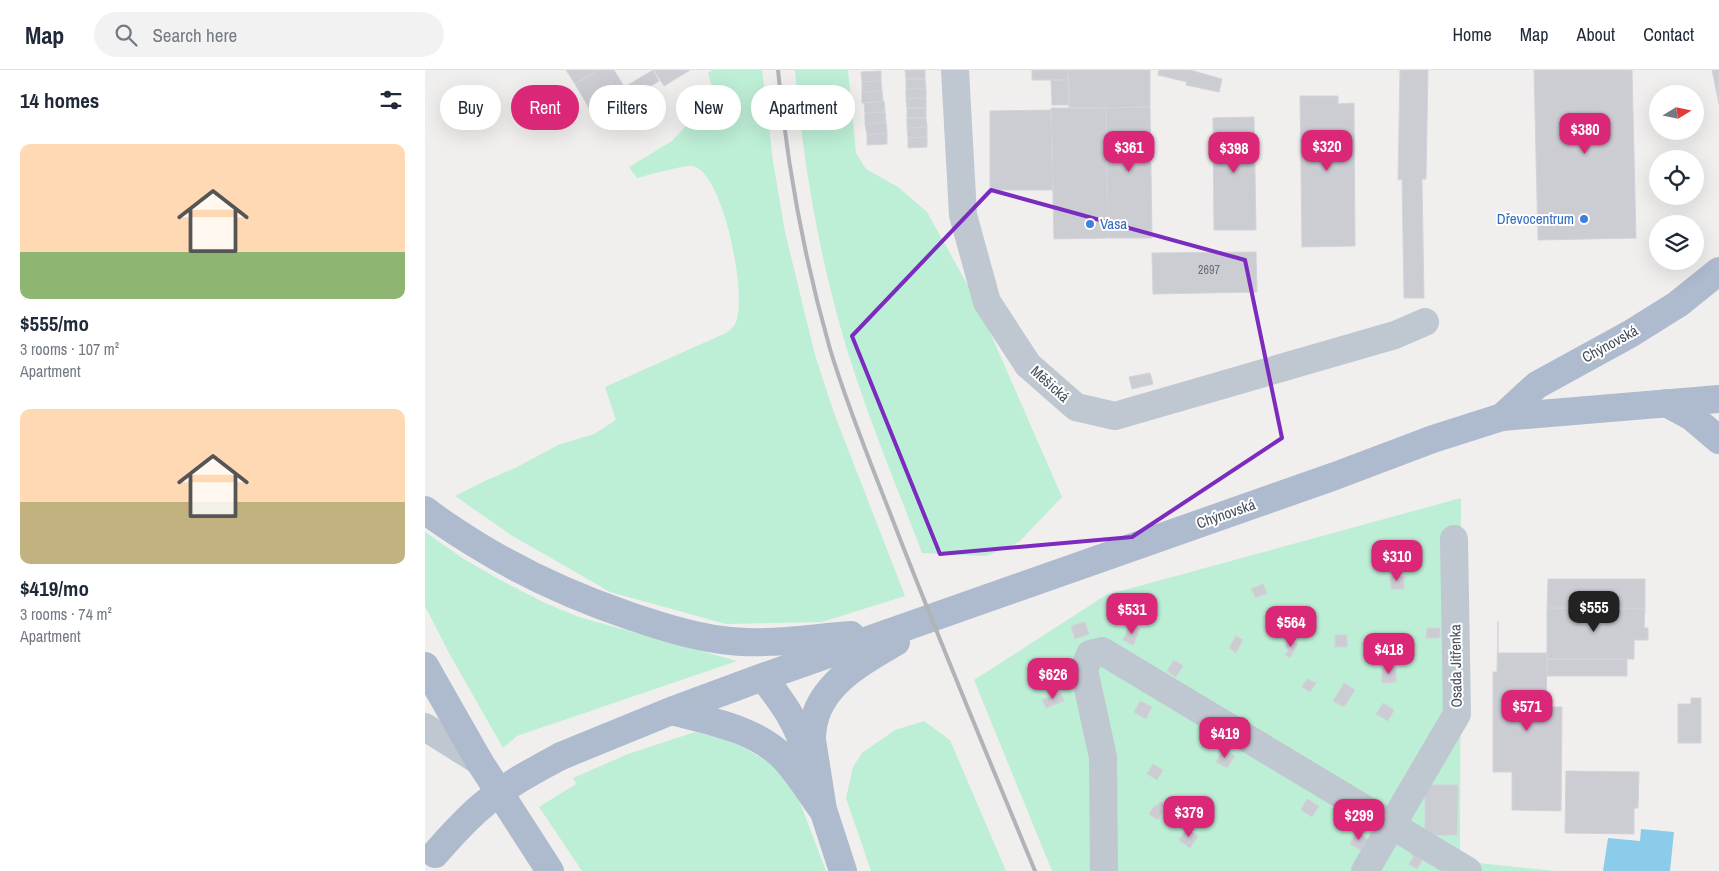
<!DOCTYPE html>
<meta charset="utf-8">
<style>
:root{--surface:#fff;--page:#f2f2f3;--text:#1f2937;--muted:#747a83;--line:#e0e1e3;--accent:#db2777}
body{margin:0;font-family:"Archivo Narrow",sans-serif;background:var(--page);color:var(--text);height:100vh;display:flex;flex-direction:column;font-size:19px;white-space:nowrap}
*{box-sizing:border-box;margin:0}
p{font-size:16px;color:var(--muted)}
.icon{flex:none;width:28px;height:28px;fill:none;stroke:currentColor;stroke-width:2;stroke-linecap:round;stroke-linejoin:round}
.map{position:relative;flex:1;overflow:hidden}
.details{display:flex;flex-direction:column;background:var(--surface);width:425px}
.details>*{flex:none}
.guide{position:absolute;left:15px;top:15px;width:475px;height:45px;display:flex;gap:10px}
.needle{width:32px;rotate:80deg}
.fabs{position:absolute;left:1224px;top:15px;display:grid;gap:10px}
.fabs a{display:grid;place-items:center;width:55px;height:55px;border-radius:50%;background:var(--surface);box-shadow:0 5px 20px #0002;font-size:25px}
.price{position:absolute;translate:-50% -42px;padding:0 11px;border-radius:10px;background:var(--accent);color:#fff;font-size:16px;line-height:32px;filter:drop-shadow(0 1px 2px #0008)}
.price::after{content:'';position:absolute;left:50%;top:30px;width:15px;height:11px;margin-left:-8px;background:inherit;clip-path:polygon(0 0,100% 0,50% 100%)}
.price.active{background:#222;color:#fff}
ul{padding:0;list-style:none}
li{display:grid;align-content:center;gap:10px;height:265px;padding:0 20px}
li span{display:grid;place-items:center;height:155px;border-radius:10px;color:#555}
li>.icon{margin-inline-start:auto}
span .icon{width:90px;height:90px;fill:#fffc;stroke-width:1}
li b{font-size:21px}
h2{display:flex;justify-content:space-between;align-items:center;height:60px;padding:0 20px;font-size:21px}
.chip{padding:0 18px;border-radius:22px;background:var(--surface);box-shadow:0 5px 20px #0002;font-size:18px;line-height:45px}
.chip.active{background:var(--accent);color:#fff}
header{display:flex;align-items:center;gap:30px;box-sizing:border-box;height:70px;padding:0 25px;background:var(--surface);border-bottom:1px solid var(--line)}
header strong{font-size:24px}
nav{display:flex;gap:28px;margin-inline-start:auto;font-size:18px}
.search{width:350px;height:45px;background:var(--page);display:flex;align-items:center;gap:12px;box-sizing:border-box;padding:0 18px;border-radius:28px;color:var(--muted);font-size:19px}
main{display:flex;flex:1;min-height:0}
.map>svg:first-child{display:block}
.green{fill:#bdeed6}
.water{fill:#8bcceb}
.building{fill:#cbcdd3;stroke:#d2d4da}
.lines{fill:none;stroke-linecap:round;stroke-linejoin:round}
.minor{stroke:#bfc7d0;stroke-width:28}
.major{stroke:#aebacd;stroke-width:28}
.rail{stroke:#b1b3b9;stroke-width:4}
.major-bridge{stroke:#aebacd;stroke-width:28}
.marked{fill:none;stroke:#7b2cbf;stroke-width:4;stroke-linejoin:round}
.shop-dot{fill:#3f7fe0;stroke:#fff;stroke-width:2}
.labels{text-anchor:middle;stroke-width:4;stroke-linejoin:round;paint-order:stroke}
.number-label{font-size:12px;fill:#686e79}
.shop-label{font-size:15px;fill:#366cbe;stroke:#fff;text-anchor:end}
.street-label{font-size:15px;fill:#474f5b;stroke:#fff}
</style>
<header>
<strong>Map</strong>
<div class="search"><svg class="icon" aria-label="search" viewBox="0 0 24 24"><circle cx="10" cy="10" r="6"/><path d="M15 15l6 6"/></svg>Search here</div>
<nav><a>Home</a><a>Map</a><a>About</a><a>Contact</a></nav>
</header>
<main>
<section class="details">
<h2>14 homes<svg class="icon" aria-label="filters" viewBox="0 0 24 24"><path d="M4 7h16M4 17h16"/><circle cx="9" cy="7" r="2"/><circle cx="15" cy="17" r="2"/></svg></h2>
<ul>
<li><span style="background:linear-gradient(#ffd9b3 70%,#8fb573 0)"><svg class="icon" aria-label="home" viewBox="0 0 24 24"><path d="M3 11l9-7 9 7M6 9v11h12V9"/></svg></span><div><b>$555/mo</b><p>3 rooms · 107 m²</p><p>Apartment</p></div></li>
<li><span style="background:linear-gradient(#ffd9b3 60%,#c2b280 0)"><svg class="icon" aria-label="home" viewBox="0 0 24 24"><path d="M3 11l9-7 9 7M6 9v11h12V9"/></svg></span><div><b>$419/mo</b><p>3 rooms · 74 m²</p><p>Apartment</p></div></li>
</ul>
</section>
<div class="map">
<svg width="1294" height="801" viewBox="0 0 1294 801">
<rect width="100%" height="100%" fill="#f1efee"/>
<!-- green -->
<path class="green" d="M 288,0 L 337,0 L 348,91 L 360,162 L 390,285 L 409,343 L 480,526 L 397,552 L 301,554 L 185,522 L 86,465 L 30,426 L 62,410 L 92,397 L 133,375 L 169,364 L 191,350 L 180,317 L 301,263 C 305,260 310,256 311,252 C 322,224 299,104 268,96 C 261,94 221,106 212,108 L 204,97 L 247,71 L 289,25 L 283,3 Z
M 370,0 L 423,0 L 431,83 L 441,99 L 473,117 L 502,142 L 551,230 L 637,427 L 594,472 L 561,486 L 497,483 C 471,414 442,346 421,276 C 394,186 378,93 370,0 Z
M 1036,428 L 1035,791 L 1131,801 L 627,801 L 549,610 L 681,525 Z
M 0,462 L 39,489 L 75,510 L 120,533 L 154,547 L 312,591 L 92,666 L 78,678 L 24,583 L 0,536 Z
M 499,651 L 525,670 L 581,801 L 446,801 L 421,728 L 428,697 L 437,683 L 470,660 Z
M 270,662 L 295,667 L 318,677 L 345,693 L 368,714 L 401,801 L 157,801 L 114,737 L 151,714 L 148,708 L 203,684 Z"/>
<!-- water -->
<path class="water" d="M 1216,759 L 1249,762 L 1245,801 L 1178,801 L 1183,768 L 1215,771 Z"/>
<!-- building -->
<path class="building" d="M 141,0 L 174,0 L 150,14 Z
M 174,0 L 189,0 L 209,33 L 174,55 L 150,14 Z
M 228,0 L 234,11 L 214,23 L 208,12 Z
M 229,0 L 265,0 L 239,16 Z
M 480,0 L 500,0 L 500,9 L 481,9 Z
M 607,0 L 643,0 L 644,10 L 607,10 Z
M 643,0 L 725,0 L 725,37 L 644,38 Z
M 734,0 L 765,0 L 797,9 L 794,22 L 761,15 L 762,12 L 733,5 Z
M 975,0 L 1003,0 L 1001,109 L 997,109 L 999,228 L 979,228 L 977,109 L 973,110 Z
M 1109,0 L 1207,0 L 1211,168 L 1113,170 Z
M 1287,0 L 1294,0 L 1294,34 Z
M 456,1 L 456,11 L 437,12 L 436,2 Z
M 481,9 L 500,9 L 501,18 L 481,19 Z
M 626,10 L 644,10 L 644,35 L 627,35 Z
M 456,11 L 457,21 L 437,22 L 437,12 Z
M 208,12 L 219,28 L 209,33 L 200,17 Z
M 501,18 L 501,28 L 481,29 L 481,19 Z
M 457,21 L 458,31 L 437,33 L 437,22 Z
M 875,26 L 913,26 L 913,34 L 929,33 L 930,176 L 877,177 Z
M 501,28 L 501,38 L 482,38 L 481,29 Z
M 458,31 L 459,31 L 460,42 L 440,43 L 439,33 Z
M 725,37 L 727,168 L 683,168 L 681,38 Z
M 482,38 L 501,38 L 501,48 L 482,48 Z
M 626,38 L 681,38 L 683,168 L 629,169 Z
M 626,40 L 628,120 L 565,120 L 565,41 Z
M 460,42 L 461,52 L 440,54 L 440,43 Z
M 829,47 L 831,160 L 789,160 L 788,48 Z
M 482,48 L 501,48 L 502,57 L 482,58 Z
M 461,52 L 462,63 L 442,65 L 440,54 Z
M 502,57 L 502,67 L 483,68 L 482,58 Z
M 462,63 L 462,74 L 442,75 L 442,65 Z
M 502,67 L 502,77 L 483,78 L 483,68 Z
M 831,182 L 832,222 L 728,224 L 727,183 Z
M 725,303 L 728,314 L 707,319 L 704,307 Z
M 966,506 L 981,506 L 981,508 L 979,508 L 979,519 L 966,519 L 966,511 L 964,511 Z
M 1123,509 L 1220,509 L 1220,539 L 1122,538 Z
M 838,514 L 842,523 L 831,528 L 826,519 Z
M 1122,538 L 1220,539 L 1219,558 L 1223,558 L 1223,570 L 1209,570 L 1209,589 L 1122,589 Z
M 1073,551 L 1073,583 L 1122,583 L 1121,637 L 1137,637 L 1136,741 L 1087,740 L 1087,702 L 1068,702 L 1068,602 L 1072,602 Z
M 660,552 L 664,564 L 650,569 L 646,556 Z
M 705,555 L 715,559 L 708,575 L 698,570 Z
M 1002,558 L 1015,558 L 1015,568 L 1001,568 Z
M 910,565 L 922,565 L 922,577 L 910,577 Z
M 811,566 L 818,570 L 811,583 L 804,578 Z
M 864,570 L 873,574 L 865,588 L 860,585 L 864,579 L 860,577 Z
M 1122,589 L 1202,589 L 1202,606 L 1122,606 Z
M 749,590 L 758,596 L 751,607 L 742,601 Z
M 971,597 L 971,612 L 957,613 L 957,598 Z
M 882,609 L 891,613 L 885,622 L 877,617 Z
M 919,613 L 930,620 L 919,637 L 908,631 Z
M 636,622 L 639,631 L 621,638 L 617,630 Z
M 1266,628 L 1276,628 L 1276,673 L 1253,673 L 1253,634 L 1266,634 Z
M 715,631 L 727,637 L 721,649 L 709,642 Z
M 958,633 L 969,640 L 963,651 L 951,644 Z
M 798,679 L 810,686 L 802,698 L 791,692 Z
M 728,694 L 738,700 L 732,710 L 722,704 Z
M 1141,701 L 1214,702 L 1213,738 L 1209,738 L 1209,764 L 1140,763 Z
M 1000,715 L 1033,715 L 1032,765 L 1000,765 Z
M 882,729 L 894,736 L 887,747 L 876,740 Z
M 735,731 L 740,734 L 737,739 L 739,740 L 733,750 L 724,744 L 730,735 L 732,736 Z
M 762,759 L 773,766 L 765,778 L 754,770 Z
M 931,762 L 943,769 L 936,780 L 925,774 Z
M 988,781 L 999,788 L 992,799 L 984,794 L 989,786 L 986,785 Z"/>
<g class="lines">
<!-- minor -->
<path class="minor" d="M 530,0 L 538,145 L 562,232 L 603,295 L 651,337 L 690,346 L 970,265 L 1000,252
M 0,657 L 54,691
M 679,801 L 678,687 L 659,600 L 665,584 L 677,581 L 1043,801
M 940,801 L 1032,644 L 1029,469"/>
<!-- major -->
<path class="major" d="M 1241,333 L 1267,347 L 1294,370
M 1077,347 L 1112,315 L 1205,264 L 1253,234 L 1294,201
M 0,440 C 15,452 31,462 47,472 C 98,504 149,527 205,546 C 235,556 266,566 297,570 C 340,576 383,568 426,565
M 0,596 L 54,691 L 125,801
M 338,607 C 359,635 371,650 382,685
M 246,641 C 285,651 329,658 359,688 C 373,703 384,721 396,738
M 136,686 L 246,641 L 338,607 L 910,406 L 1008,369 L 1077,347 L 1294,329
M 393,724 L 418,801
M 398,740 L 387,670 C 386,619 432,595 471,572"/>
<!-- rail -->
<path class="rail" d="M 353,0 C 362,95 379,188 405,279 C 422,335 444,389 465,443 C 511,563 561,682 610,801"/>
<!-- major-bridge -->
<path class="major-bridge" d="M 10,784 C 23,769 36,755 51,741 C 76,718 106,702 136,686"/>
</g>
<!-- marked area -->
<path class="marked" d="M 566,120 L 820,190 L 857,368 L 707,467 L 515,484 L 427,266 Z"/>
<!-- markers -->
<g class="shop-dot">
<circle cx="1159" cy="149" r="5"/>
<circle cx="665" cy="154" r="5"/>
</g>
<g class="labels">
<!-- number labels -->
<g class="number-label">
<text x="784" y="204">2697</text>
</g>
<!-- shop labels -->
<g class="shop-label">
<text x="1149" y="154">Dřevocentrum</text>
<text x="675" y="159" text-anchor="start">Vasa</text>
</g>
<!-- street labels -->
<g class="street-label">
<text transform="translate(1185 274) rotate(-29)" y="5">Chýnovská</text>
<text transform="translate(625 314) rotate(42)" y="5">Měšická</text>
<text transform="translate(801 444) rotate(-19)" y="5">Chýnovská</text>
<text transform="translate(1031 596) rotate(-91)" y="5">Osada Jitřenka</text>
</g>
</g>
</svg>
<div class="fabs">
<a><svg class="needle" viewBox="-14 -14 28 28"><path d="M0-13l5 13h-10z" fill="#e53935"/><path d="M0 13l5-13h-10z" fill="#747a83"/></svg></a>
<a><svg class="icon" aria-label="locate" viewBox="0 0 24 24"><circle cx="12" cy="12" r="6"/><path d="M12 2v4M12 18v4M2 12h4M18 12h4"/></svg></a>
<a><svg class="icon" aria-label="layers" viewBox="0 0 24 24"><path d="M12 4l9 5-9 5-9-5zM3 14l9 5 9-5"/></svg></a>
</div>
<b class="price" style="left:1160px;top:85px">$380</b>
<b class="price" style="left:902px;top:102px">$320</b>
<b class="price" style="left:704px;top:103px">$361</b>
<b class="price" style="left:809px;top:104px">$398</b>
<b class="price" style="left:972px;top:512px">$310</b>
<b class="price active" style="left:1169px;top:563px">$555</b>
<b class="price" style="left:707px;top:565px">$531</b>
<b class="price" style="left:866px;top:578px">$564</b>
<b class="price" style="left:964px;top:605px">$418</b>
<b class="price" style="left:628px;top:630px">$626</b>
<b class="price" style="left:1102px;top:662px">$571</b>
<b class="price" style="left:800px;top:689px">$419</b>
<b class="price" style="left:764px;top:768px">$379</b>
<b class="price" style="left:934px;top:771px">$299</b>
<div class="guide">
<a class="chip">Buy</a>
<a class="chip active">Rent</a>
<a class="chip">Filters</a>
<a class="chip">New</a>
<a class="chip">Apartment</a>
</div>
</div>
</main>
